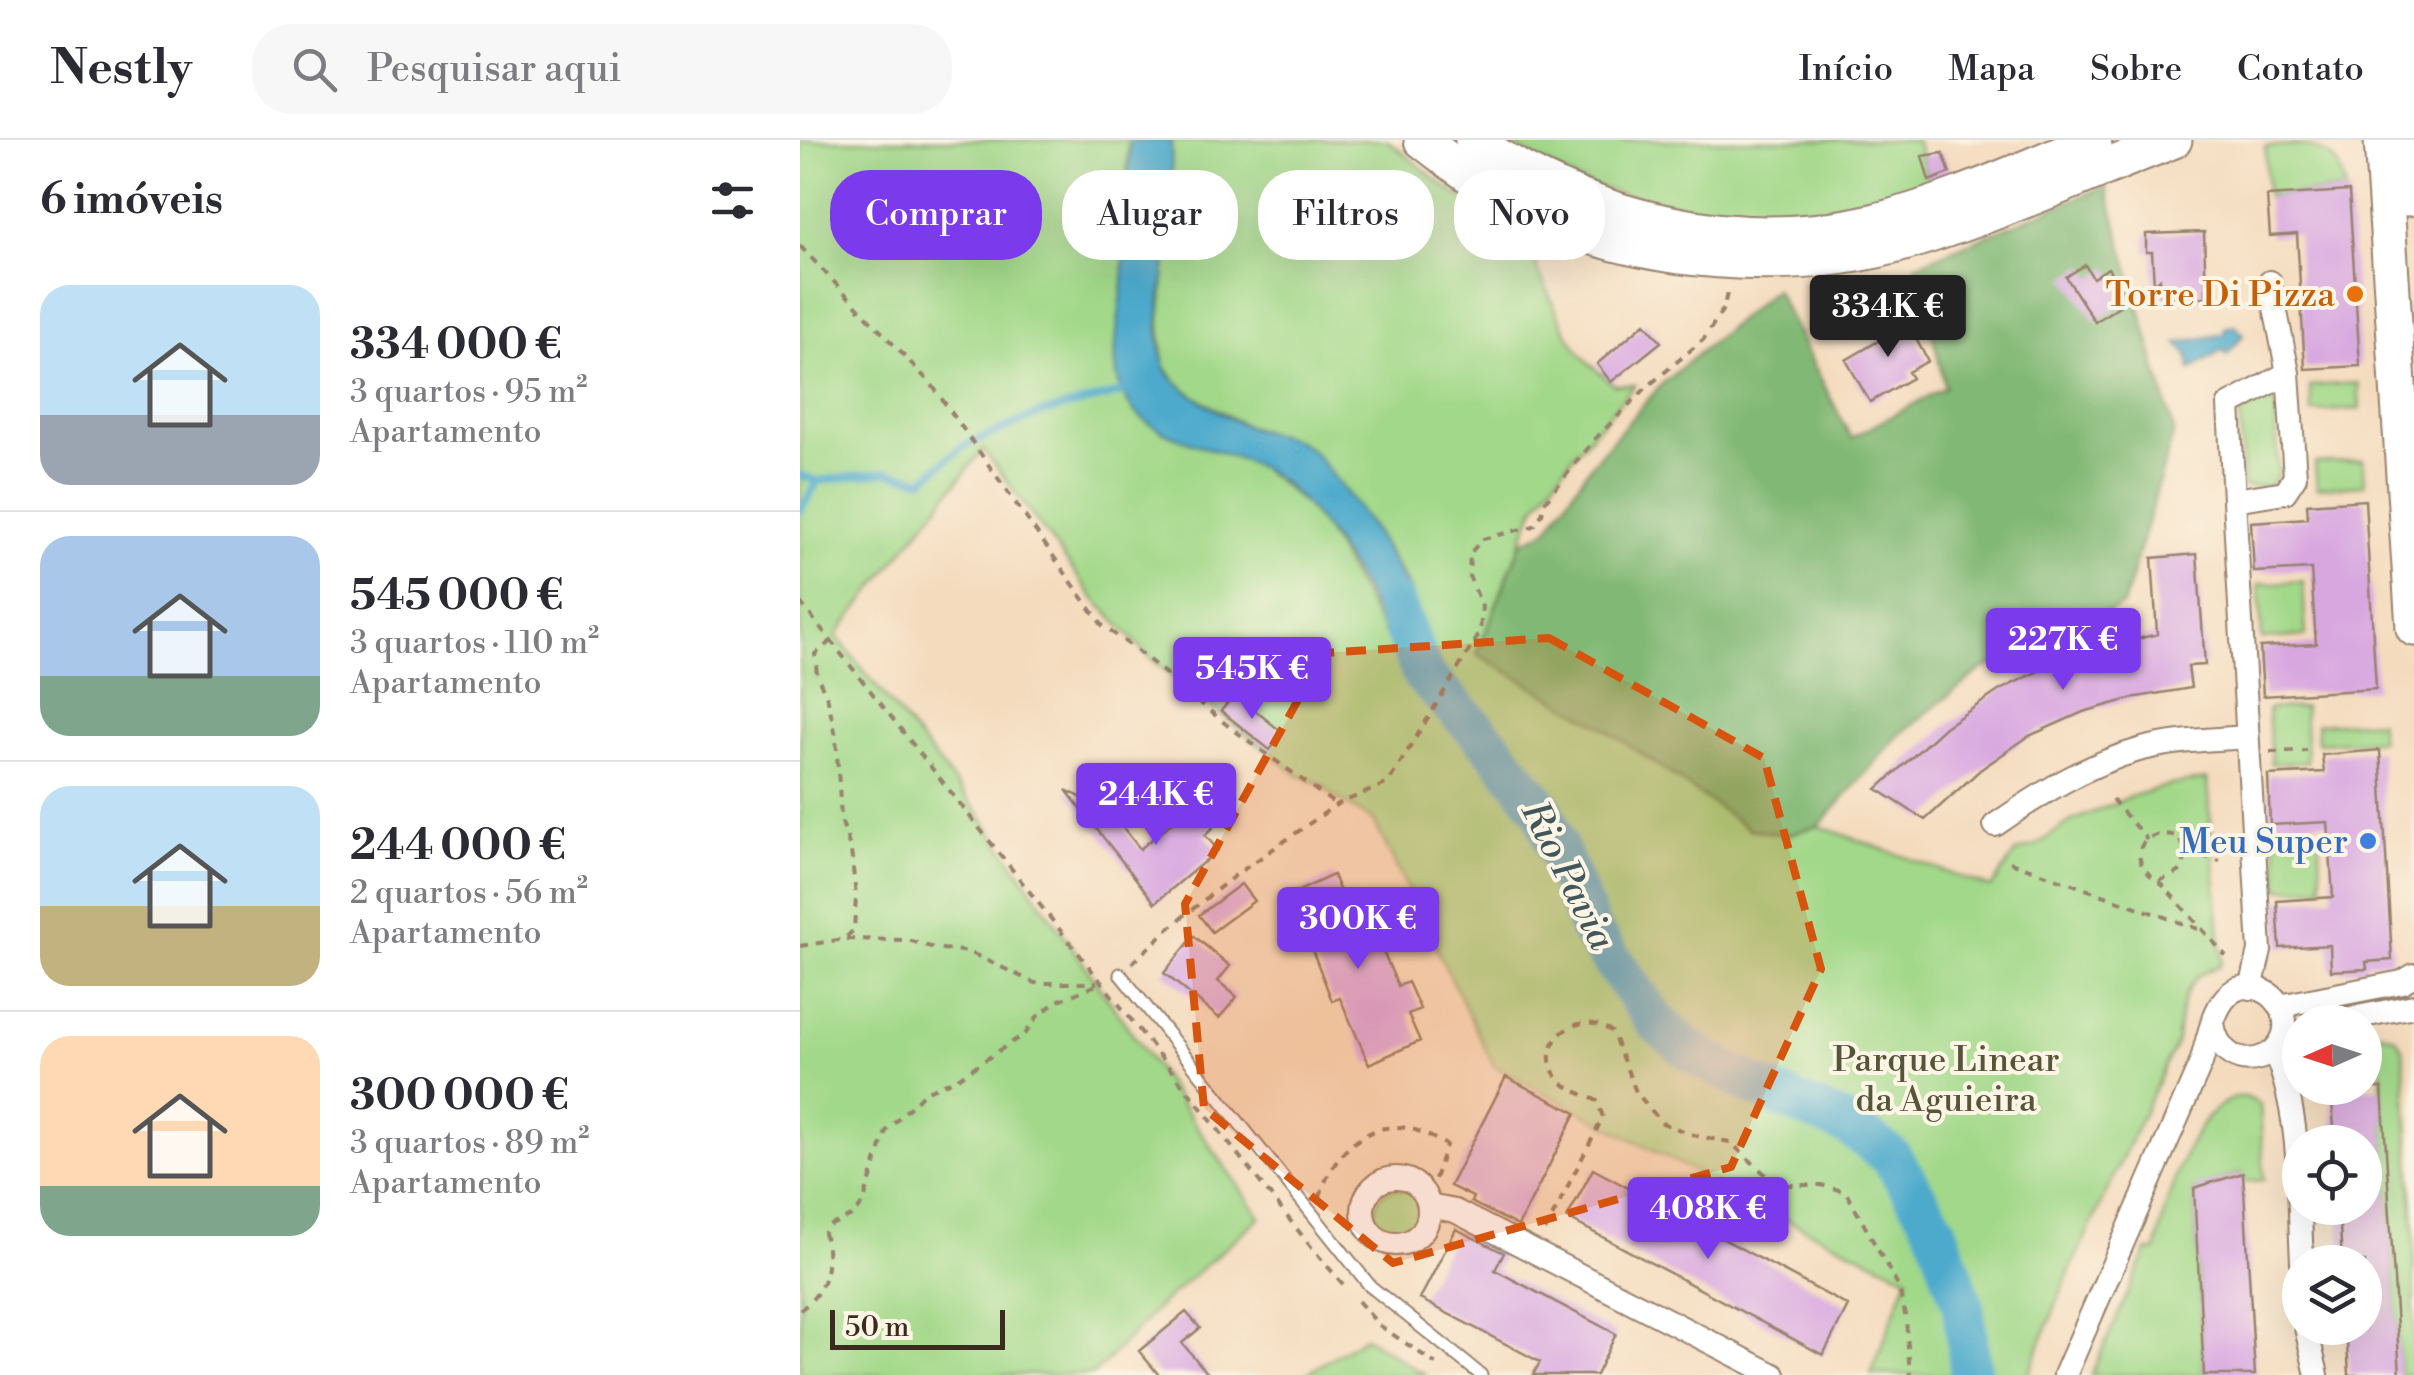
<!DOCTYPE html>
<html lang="pt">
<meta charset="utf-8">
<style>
:root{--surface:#fff;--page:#f7f7f7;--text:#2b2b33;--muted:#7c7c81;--line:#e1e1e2;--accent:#7c3aed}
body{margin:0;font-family:"Libre Bodoni",serif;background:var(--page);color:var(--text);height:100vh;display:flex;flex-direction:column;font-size:38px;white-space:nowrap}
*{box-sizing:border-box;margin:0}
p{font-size:32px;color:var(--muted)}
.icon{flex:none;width:55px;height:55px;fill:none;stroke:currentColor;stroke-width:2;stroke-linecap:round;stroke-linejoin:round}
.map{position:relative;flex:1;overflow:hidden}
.details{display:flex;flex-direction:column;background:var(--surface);width:800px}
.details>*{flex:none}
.top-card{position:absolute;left:30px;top:30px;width:950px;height:90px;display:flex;gap:20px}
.needle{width:65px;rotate:267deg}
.tools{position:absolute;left:1482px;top:865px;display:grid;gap:20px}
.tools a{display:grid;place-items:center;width:100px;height:100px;border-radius:50%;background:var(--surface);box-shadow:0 10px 40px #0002;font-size:50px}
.scale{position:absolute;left:30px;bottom:25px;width:175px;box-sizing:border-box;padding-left:10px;border:5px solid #3b2a1e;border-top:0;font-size:28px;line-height:35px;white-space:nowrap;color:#3b2a1e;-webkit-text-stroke:8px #fcf5e5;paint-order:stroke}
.price{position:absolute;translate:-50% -85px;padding:0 22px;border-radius:10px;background:var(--accent);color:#fff;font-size:32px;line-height:65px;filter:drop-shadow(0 2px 5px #0008)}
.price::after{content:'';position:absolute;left:50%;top:60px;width:30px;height:22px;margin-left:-15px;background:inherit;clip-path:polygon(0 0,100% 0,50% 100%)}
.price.selected{background:#222;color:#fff}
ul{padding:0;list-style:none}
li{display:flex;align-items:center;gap:30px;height:250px;padding:0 40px}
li+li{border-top:2px solid var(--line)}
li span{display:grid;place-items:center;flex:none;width:280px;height:200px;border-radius:30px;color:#555}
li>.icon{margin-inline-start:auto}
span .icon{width:120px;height:120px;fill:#fffc;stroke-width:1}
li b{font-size:42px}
h2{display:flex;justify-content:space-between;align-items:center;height:120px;padding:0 40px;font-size:42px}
.pill{padding:0 35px;border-radius:40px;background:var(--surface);box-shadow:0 10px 40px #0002;font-size:35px;line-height:90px}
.pill.selected{background:var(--accent);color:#fff}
header{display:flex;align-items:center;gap:60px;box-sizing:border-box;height:140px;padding:0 50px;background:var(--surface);border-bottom:2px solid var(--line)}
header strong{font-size:48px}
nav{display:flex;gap:55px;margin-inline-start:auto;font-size:35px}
.search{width:700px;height:90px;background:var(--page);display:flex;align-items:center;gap:25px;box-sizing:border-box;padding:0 35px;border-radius:40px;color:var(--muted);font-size:38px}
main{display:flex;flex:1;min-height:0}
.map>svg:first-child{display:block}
.green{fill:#a2d889;stroke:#6e8154;stroke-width:2.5}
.forest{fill:#81b875;stroke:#5e714a;stroke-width:2.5}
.water{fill:#4daacc;stroke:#446a75;stroke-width:2.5}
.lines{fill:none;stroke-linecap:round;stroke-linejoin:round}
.stream{stroke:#4daacc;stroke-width:8}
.river{stroke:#4daacc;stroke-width:42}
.building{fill:#d8a7e0}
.service-casing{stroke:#98826e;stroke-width:15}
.minor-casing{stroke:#98826e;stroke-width:26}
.primary-casing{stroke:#98826e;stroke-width:39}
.path{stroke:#98826e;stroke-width:4;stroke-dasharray:8 8;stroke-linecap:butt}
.service{stroke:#fff;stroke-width:11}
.minor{stroke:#fff;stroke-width:22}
.primary{stroke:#fff;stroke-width:35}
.marked{fill:#d7540e;fill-opacity:0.2;stroke:#d7540e;stroke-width:8;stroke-dasharray:20 12;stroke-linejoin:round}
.food-dot{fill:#e8710a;stroke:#fcf5e5;stroke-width:4}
.shop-dot{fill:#3f7fe0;stroke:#fcf5e5;stroke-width:4}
.labels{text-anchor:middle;stroke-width:8;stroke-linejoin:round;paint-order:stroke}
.food-label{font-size:35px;fill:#c56008;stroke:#fcf5e5;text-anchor:end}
.shop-label{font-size:35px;fill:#366cbe;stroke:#fcf5e5;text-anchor:end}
.park-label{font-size:35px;fill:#555639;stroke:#fcf5e5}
.water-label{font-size:38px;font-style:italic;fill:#41575b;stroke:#fcf5e5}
</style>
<header>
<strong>Nestly</strong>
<div class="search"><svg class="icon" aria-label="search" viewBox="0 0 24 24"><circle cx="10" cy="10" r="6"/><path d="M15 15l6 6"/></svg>Pesquisar aqui</div>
<nav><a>Início</a><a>Mapa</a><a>Sobre</a><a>Contato</a></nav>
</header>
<main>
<section class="details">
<h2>6 imóveis<svg class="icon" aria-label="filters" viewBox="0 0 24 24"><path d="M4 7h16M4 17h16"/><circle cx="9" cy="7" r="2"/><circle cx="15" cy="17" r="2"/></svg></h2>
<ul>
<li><span style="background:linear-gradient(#bfe0f5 65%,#9aa5b1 0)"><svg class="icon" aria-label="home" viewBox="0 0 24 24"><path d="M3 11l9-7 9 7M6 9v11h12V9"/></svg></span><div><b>334 000 €</b><p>3 quartos · 95 m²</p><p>Apartamento</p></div></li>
<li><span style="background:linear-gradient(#a9c7e8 70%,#7fa58c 0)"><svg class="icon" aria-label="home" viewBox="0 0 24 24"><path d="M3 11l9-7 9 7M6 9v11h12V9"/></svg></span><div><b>545 000 €</b><p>3 quartos · 110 m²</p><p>Apartamento</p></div></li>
<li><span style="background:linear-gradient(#bfe0f5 60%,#c2b280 0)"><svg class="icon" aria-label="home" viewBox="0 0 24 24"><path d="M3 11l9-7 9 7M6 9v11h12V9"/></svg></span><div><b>244 000 €</b><p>2 quartos · 56 m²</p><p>Apartamento</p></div></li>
<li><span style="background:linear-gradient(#ffd9b3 75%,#7fa58c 0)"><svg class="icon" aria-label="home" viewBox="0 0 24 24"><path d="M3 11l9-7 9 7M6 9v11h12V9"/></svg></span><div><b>300 000 €</b><p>3 quartos · 89 m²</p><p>Apartamento</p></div></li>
</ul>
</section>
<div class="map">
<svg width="1614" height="1235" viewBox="0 0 1614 1235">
<rect width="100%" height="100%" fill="#fcf5e5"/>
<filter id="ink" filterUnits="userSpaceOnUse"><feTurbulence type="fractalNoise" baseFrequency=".01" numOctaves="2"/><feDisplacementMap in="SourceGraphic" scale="20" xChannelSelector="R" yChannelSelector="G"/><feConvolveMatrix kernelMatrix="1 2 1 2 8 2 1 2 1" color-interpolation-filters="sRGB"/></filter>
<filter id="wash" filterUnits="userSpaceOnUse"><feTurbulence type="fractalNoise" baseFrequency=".0048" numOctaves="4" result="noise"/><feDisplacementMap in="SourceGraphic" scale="40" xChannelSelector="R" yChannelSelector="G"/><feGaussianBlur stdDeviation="2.25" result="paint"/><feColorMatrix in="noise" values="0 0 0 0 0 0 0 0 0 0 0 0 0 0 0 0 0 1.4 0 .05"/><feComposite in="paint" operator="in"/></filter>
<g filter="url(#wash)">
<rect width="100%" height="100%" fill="#f4dbbe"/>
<!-- green -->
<path class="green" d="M 0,0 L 329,0 L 324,79 L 326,119 L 316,208 L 505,364 L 523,385 L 602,525 L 611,450 L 576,393 L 544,349 L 494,300 L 444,285 L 381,248 L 364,226 L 360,183 L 371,64 L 371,0 L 587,0 L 648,49 L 715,89 L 757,106 L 735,125 C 751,155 761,191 784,218 C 792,227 804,236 814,245 L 835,245 L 776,312 L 735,367 L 677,513 L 803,587 L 949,689 L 985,695 L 1019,686 L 1191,748 L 1216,712 L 1235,706 L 1271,681 L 1333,656 L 1370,645 L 1407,639 L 1422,821 L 1419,827 C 1384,832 1379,872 1377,901 L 1270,1130 L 1228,1235 L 1071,1235 L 1108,1137 L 976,1075 L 694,926 L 574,681 L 533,656 L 521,644 L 499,636 L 352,520 L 293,457 L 183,309 L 36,496 L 178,672 L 460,1077 L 362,1163 L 293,1235 L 0,1235 Z
M 703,0 L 1116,0 L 1129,41 C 1029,80 956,82 852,59 C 827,54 800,50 777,40 C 752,29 728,13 703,0 Z
M 1495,5 C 1526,7 1542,21 1545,51 L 1467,56 L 1465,7 Z
M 1558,243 L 1560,269 L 1512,272 L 1510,246 Z
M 1465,260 L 1472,260 L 1476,265 L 1478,335 L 1469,346 L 1443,347 L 1440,272 Z
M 1563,320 L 1564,345 L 1517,348 L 1515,323 Z
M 1503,441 L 1506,496 L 1462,499 L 1459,444 Z
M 1504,567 L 1507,622 L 1471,624 L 1468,569 Z
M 1579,581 L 1580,600 L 1518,603 L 1517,584 Z
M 1519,693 L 1522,747 L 1479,749 L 1476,696 Z
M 1582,893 L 1595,897 L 1603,908 L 1614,1088 L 1614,1235 L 1600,1235 L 1580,925 L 1565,926 L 1565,895 Z
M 1436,957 L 1445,957 L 1460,964 L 1464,1040 L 1443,1042 L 1442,1033 L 1394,1049 L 1404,1235 L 1291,1235 L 1347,1111 L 1356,1111 C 1364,1065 1388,974 1436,957 Z
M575 1071a23 23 0 1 1 46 0a23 23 0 1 1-46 0Z
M 565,1197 L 625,1235 L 505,1235 Z"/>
<!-- forest -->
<path class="forest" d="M 1306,46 L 1374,291 L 1323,465 L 1181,530 L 1099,595 L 1019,686 L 985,695 L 949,689 L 803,587 L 677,514 L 721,403 L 747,390 L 791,325 L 862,244 L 975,149 L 1051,298 L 1145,247 L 1116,125 Z"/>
<!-- water -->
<path class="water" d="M 329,0 L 371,0 C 373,39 370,76 367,115 C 363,149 352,196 366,229 C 372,245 429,279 446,286 C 466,294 493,294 510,309 C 519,317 527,329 535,338 C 574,386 606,438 628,496 L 602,525 C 572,464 527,370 469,333 C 420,301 330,306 317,235 C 313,208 319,178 322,152 C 325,126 323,101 324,76 C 325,51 332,25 329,0 Z
M 1435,185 L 1443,195 L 1427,215 L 1423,210 L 1391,230 L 1388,215 L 1377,203 L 1424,194 L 1425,188 Z"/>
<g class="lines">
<!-- stream -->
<path class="stream" d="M 0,335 L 18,341 L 86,332 L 123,340 L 163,306 L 239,274 L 331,250
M 0,371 L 18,341"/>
<!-- river -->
<path class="river" d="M 593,461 L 623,535 L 692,606 L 742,669 L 791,791 L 857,883 L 895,914 L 953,945 L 1050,986 L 1092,1018 L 1136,1089 L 1163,1165 L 1171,1235"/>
</g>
<g id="blocks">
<!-- building -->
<path class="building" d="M 1143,13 L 1150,33 L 1129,41 L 1122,16 Z
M 1549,51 L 1560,226 L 1505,229 L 1497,94 L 1470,96 L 1467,56 Z
M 1404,92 L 1406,157 L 1361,158 L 1360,139 L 1354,144 L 1352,112 L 1346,112 L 1346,94 Z
M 1285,125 L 1293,138 L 1308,128 L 1325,155 L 1325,162 L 1295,182 L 1266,137 Z
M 1104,177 L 1128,221 L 1108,232 L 1112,238 L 1070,262 L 1046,220 L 1080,200 L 1076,193 Z
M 845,183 L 861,202 L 811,242 L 797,224 Z
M 1565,360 L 1576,549 L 1463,556 L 1460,507 L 1516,504 L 1511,429 L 1454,432 L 1451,382 L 1508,378 L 1507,364 Z
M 1397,414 L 1405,525 L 1388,526 L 1391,548 L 1337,557 L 1283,572 L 1229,596 L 1180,630 L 1125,680 L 1077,649 L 1145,587 L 1200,550 L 1263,519 L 1357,494 L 1352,418 Z
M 435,554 L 483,593 L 470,610 L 421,571 Z
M 1580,610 L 1592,820 L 1566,822 L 1567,829 L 1531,831 L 1530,805 L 1480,808 L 1477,761 L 1533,757 L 1528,682 L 1470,685 L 1468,635 L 1524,632 L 1522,615 Z
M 266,650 L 311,672 L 340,709 L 393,665 L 413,688 L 405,695 L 418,710 L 355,763 Z
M 533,735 L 543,759 L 549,756 L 569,803 L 578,800 L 598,846 L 608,842 L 620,869 L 608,874 L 620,901 L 569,924 L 540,858 L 532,861 L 501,781 L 508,778 L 496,752 Z
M 441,744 L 454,761 L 412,792 L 399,775 Z
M 394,796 L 430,826 L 418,841 L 437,857 L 419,878 L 364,833 Z
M 706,937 L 776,973 L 718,1086 L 671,1062 L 673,1057 L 650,1046 Z
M 1531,948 L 1582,948 L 1600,1235 L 1549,1235 L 1546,1188 L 1565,1188 L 1565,1122 L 1542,1122 L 1539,1068 L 1565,1068 L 1565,1002 L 1535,1002 Z
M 793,1029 L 1048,1166 L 1023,1215 L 767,1078 Z
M 1443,1033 L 1455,1235 L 1404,1235 L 1394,1048 Z
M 656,1089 L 704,1113 L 695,1130 L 816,1194 L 796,1235 L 733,1235 L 740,1222 L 620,1159 Z
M 386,1172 L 400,1188 L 382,1203 L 409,1235 L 359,1235 L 339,1211 Z"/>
</g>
</g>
<g filter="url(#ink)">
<use href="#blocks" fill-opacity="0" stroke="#98826e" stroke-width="2.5"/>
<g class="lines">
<defs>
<path id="service" d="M 320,834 L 570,1146 L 681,1235"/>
<path id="minor" d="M 1470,142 L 1488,233 L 1495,337 L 1485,352 L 1434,360 L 1429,265 L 1488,233
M 1434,360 L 1460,811 L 1451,848
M 1195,685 C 1240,654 1285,625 1339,610 C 1373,600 1412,600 1447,597
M 1480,866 L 1602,842 L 1614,835
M 1532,882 L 1614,866
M 1474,910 C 1502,977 1498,1051 1502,1122
M563 1071a33 33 0 1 1 66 0a33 33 0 1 1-66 0Z
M 629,1066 L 655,1071 L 974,1235
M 1506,1188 L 1517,1235
M 1265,1235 L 1401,923 C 1410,894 1417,833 1462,850 C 1471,854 1479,862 1483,872 C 1499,920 1423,944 1413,884"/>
<path id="primary" d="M 622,0 C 656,27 691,52 730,72 C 838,125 995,137 1111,101 C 1200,73 1287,34 1374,0
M 673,0 C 789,79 934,114 1072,82 C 1148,64 1221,29 1294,0
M 1582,0 L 1614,488
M 1608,58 L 1606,19 L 1612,0"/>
</defs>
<!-- service casing -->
<use href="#service" class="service-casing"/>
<!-- minor casing -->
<use href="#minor" class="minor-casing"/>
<!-- primary casing -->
<use href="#primary" class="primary-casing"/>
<!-- path -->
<path class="path" d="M 0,106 L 132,245 L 302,485 L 343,515 L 427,585 L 535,664
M 0,462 L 516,1113 L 548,1150
M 1470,612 L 1507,611
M 1312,659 L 1347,700
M 1386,712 L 1420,721
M 1210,722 L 1398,789
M 1359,741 L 1379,732 C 1388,719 1387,707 1376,696 C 1338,686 1325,723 1359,741 L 1426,816
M 46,799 L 108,800 L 134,808 L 169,812 L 235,843 L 297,843
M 0,806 L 44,799 L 54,790 L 56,756 L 51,711 L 41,679 L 36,596 L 28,560 L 17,535 L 15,514 L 31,501
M 332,823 L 375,783 L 433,737 L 536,665 L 588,643 L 680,493 L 682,466 L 669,436 L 670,413 L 683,399 L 734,386 L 742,374 L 744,363 L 794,300 L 846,248 L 904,199 L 923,169 L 928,150
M 520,1057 C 531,1015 570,974 618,991 C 627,994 637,1000 646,1005 L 634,1042
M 745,1091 L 803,977 L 797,961 C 786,955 771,951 762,942 C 728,913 772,863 812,892 L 836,952 L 862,983 L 897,996 L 930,1002 L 977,1045 L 1021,1045 L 1046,1052 L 1099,1148 L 1106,1179 L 1110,1235
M 558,1161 L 579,1185 L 636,1224
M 0,1170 C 27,1151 32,1124 24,1093 L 31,1085 L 56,1074 L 64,1060 L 86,991 L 125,952 L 156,939 L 226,893 L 237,877 L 257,861 L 304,842"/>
<!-- service -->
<use href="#service" class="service"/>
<!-- minor -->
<use href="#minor" class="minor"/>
<!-- primary -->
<use href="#primary" class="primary"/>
</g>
</g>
<!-- marked area -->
<path class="marked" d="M 749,498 L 964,618 L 1021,829 L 931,1027 L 593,1123 L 404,968 L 385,764 L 524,513 Z"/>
<!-- markers -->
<circle class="food-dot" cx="1555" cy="154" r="10"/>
<circle class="shop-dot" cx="1568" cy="701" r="10"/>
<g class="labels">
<!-- food labels -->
<g class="food-label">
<text x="1535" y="166">Torre Di Pizza</text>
</g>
<!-- shop labels -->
<g class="shop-label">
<text x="1548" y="713">Meu Super</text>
</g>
<!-- park labels -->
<g class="park-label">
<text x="1146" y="931">Parque Linear<tspan x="1146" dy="40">da Aguieira</tspan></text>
</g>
<!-- water labels -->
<g class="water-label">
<text transform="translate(769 735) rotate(63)" y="13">Rio Pavia</text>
</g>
</g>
</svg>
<div class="tools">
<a><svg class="needle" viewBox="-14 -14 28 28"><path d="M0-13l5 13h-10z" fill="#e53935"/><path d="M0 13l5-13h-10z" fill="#7c7c81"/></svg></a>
<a><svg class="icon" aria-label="locate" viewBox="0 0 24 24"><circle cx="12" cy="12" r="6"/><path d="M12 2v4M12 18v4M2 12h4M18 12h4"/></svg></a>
<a><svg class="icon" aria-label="layers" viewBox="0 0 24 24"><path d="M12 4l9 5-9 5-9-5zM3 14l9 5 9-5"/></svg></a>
</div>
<div class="scale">50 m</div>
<b class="price selected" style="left:1088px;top:220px">334K €</b>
<b class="price" style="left:1263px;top:553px">227K €</b>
<b class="price" style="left:452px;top:582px">545K €</b>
<b class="price" style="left:356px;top:708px">244K €</b>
<b class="price" style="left:558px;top:832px">300K €</b>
<b class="price" style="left:908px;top:1122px">408K €</b>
<div class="top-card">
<a class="pill selected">Comprar</a>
<a class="pill">Alugar</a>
<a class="pill">Filtros</a>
<a class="pill">Novo</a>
</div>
</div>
</main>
